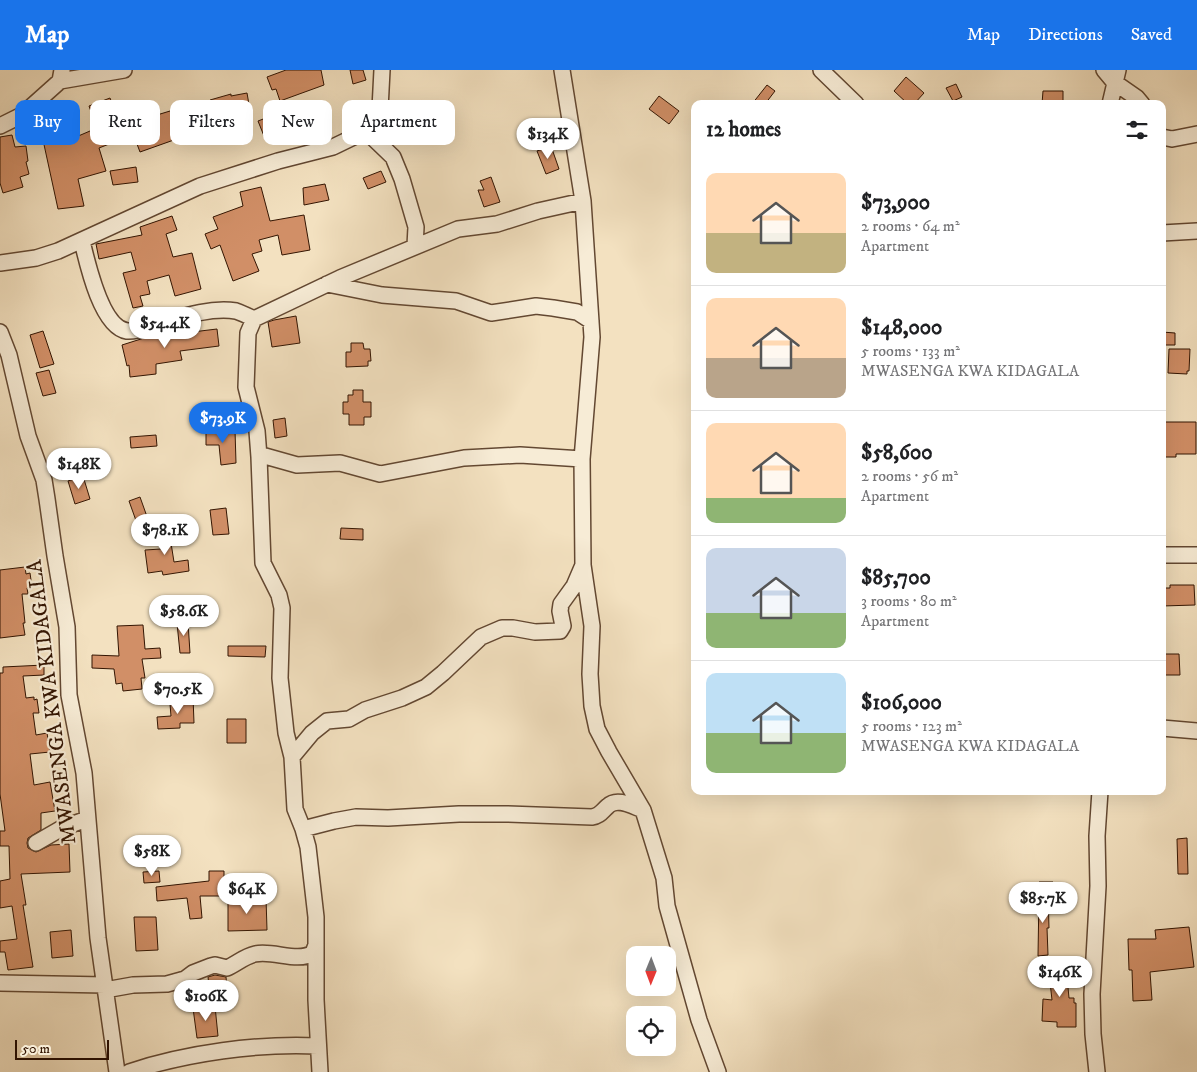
<!DOCTYPE html>
<meta charset="utf-8">
<style>
:root{--surface:#fff;--page:#f2f2f2;--text:#202124;--muted:#757577;--line:#e0e0e0;--accent:#1a73e8}
body{margin:0;font-family:"IM FELL DW Pica",serif;background:var(--page);color:var(--text);height:100vh;display:flex;flex-direction:column;font-size:19px;white-space:nowrap}
*{box-sizing:border-box;margin:0}
p{font-size:16px;color:var(--muted)}
.icon{flex:none;width:28px;height:28px;fill:none;stroke:currentColor;stroke-width:2;stroke-linecap:round;stroke-linejoin:round}
.map{position:relative;flex:1;overflow:hidden}
.drawer{position:absolute;left:691px;top:30px;width:475px;height:695px;display:flex;flex-direction:column;background:var(--surface);border-radius:10px;box-shadow:0 5px 20px #0002}
.drawer>*{flex:none}
.top-card{position:absolute;left:15px;top:30px;width:475px;height:45px;display:flex;gap:10px}
.needle{width:32px;rotate:181deg}
.buttons{position:absolute;left:626px;top:876px;display:grid;gap:10px}
.buttons a{display:grid;place-items:center;width:50px;height:50px;border-radius:10px;background:var(--surface);box-shadow:0 5px 20px #0002;font-size:25px}
.scale{position:absolute;left:15px;bottom:12px;width:94px;box-sizing:border-box;padding-left:5px;border:2px solid #331502;border-top:0;font-size:14px;line-height:18px;white-space:nowrap;color:#331502;-webkit-text-stroke:4px #f7ecd6;paint-order:stroke}
.price{position:absolute;translate:-50% -42px;padding:0 11px;border-radius:18px;background:#fff;color:#222;font-size:16px;line-height:32px;filter:drop-shadow(0 1px 2px #0008)}
.price::after{content:'';position:absolute;left:50%;top:30px;width:15px;height:11px;margin-left:-8px;background:inherit;clip-path:polygon(0 0,100% 0,50% 100%)}
.price.selected{background:var(--accent);color:#fff}
ul{padding:0;list-style:none}
li{display:flex;align-items:center;gap:15px;height:125px;padding:0 15px}
li+li{border-top:1px solid var(--line)}
li span{display:grid;place-items:center;flex:none;width:140px;height:100px;border-radius:10px;color:#555}
li>.icon{margin-inline-start:auto}
span .icon{width:60px;height:60px;fill:#fffc;stroke-width:1}
li b{font-size:21px}
h2{display:flex;justify-content:space-between;align-items:center;height:60px;padding:0 15px;font-size:21px}
.tag{padding:0 18px;border-radius:10px;background:var(--surface);box-shadow:0 5px 20px #0002;font-size:18px;line-height:45px}
.tag.selected{background:var(--accent);color:#fff}
header{display:flex;align-items:center;gap:30px;box-sizing:border-box;height:70px;padding:0 25px;background:var(--accent);color:#fff}
header strong{font-size:24px}
nav{display:flex;gap:28px;margin-inline-start:auto;font-size:18px}
.map>svg:first-child{display:block}
.building{fill:#d18f67;stroke:#331502}
.lines{fill:none;stroke-linecap:round;stroke-linejoin:round}
.minor-casing{stroke:#634832;stroke-width:18}
.minor{stroke:#f7ecd6;stroke-width:15}
.labels{text-anchor:middle;stroke-width:4.5;stroke-linejoin:round;paint-order:stroke}
.street-label{font-size:21px;fill:#331502;stroke:#f7ecd6}
</style>
<header>
<strong>Map</strong>
<nav><a>Map</a><a>Directions</a><a>Saved</a></nav>
</header>
<div class="map">
<svg width="1197" height="1002" viewBox="0 0 1197 1002">
<rect width="100%" height="100%" fill="#f3e1c0"/>
<filter id="stains"><feTurbulence type="fractalNoise" baseFrequency=".004" numOctaves="4"/><feColorMatrix values="0 0 0 0 .2 0 0 0 0 .09 0 0 0 0 .02 0 0 0 .5 -.17"/></filter>
<radialGradient id="worn" r=".72"><stop offset=".6" stop-color="#630" stop-opacity="0"/><stop offset="1" stop-color="#630" stop-opacity=".3"/></radialGradient>
<!-- building -->
<path class="building" d="M 286,0 L 321,0 L 324,15 L 280,31 L 276,19 L 272,20 L 267,7 Z
M 350,0 L 363,0 L 366,10 L 353,14 Z
M 906,7 L 924,23 L 914,34 L 908,34 L 894,21 Z
M 956,14 L 962,27 L 953,31 L 946,18 Z
M 767,15 L 775,21 L 765,34 L 752,34 Z
M 1043,21 L 1063,21 L 1063,34 L 1042,34 Z
M 247,23 L 251,46 L 240,44 L 228,48 L 232,57 L 221,61 L 210,30 L 231,24 L 231,26 Z
M 659,26 L 679,41 L 669,54 L 649,39 Z
M 110,28 L 121,56 L 170,41 L 172,44 L 194,36 L 202,60 L 140,82 L 134,66 L 132,65 L 99,78 L 106,101 L 78,109 L 84,136 L 58,139 L 43,70 L 68,65 L 69,70 L 97,58 L 89,36 Z
M 279,43 L 284,43 L 288,56 L 284,57 L 286,61 L 276,64 L 275,62 L 264,66 L 258,51 Z
M 12,65 L 15,77 L 26,76 L 28,91 L 26,92 L 29,104 L 20,107 L 23,117 L 3,123 L 0,113 L 0,67 Z
M 551,76 L 559,99 L 546,104 L 537,81 Z
M 136,97 L 138,112 L 113,115 L 110,101 Z
M 381,101 L 386,112 L 368,119 L 363,108 Z
M 491,107 L 500,132 L 484,137 L 478,120 L 484,120 L 480,111 Z
M 325,114 L 329,130 L 304,135 L 303,118 Z
M 261,117 L 270,151 L 304,145 L 310,180 L 282,185 L 278,165 L 259,170 L 262,181 L 252,184 L 259,201 L 233,211 L 220,175 L 211,179 L 205,164 L 218,159 L 213,147 L 243,136 L 240,122 Z
M 172,146 L 177,160 L 166,164 L 173,187 L 192,183 L 201,219 L 175,226 L 169,205 L 147,211 L 150,224 L 140,226 L 143,236 L 133,238 L 123,203 L 136,200 L 131,182 L 99,189 L 96,174 L 142,165 L 140,157 Z
M 296,246 L 300,273 L 272,277 L 268,252 L 274,250 Z
M 182,256 L 184,263 L 217,259 L 219,276 L 180,281 L 182,290 L 156,294 L 156,304 L 130,307 L 129,295 L 127,296 L 122,275 Z
M 43,261 L 54,294 L 40,298 L 30,265 Z
M 1162,262 L 1175,263 L 1175,275 L 1162,275 Z
M 351,273 L 363,273 L 364,279 L 370,279 L 371,291 L 368,291 L 368,296 L 346,297 L 346,282 L 351,282 Z
M 1169,279 L 1190,279 L 1189,301 L 1187,301 L 1187,304 L 1168,303 Z
M 49,300 L 56,323 L 43,326 L 36,303 Z
M 353,320 L 363,320 L 363,332 L 371,332 L 371,347 L 364,347 L 364,355 L 349,355 L 349,344 L 343,344 L 343,332 L 348,332 L 348,325 L 353,325 Z
M 285,348 L 287,366 L 275,368 L 273,350 Z
M 1162,352 L 1196,352 L 1196,384 L 1176,384 L 1176,387 L 1162,387 Z
M 206,359 L 235,360 L 236,393 L 221,395 L 219,375 L 206,375 Z
M 156,365 L 157,376 L 131,378 L 130,367 Z
M 83,406 L 90,429 L 75,434 L 68,411 Z
M 140,427 L 150,455 L 139,459 L 129,431 Z
M 226,438 L 229,464 L 213,465 L 210,440 Z
M 173,457 L 175,472 L 171,473 L 174,492 L 188,490 L 189,501 L 163,505 L 162,501 L 148,503 L 145,480 L 161,479 L 158,459 Z
M 341,458 L 363,459 L 363,470 L 340,469 Z
M 25,497 L 26,504 L 30,503 L 32,517 L 27,518 L 28,524 L 22,524 L 25,553 L 23,553 L 25,565 L 0,568 L 0,500 Z
M 1170,515 L 1194,515 L 1195,535 L 1162,536 L 1162,518 L 1170,518 Z
M 188,552 L 190,583 L 180,583 L 177,553 Z
M 143,555 L 145,579 L 160,578 L 161,588 L 142,589 L 145,608 L 141,608 L 142,619 L 123,621 L 122,613 L 116,614 L 114,599 L 92,598 L 92,585 L 119,586 L 117,556 Z
M 228,576 L 266,576 L 265,587 L 228,586 Z
M 1162,584 L 1179,584 L 1180,605 L 1162,605 Z
M 44,595 L 44,605 L 23,606 L 26,628 L 34,627 L 34,630 L 37,629 L 39,643 L 33,643 L 36,665 L 47,663 L 50,682 L 30,684 L 34,715 L 50,712 L 55,741 L 41,743 L 41,760 L 28,768 L 27,773 L 28,778 L 36,782 L 51,775 L 69,774 L 70,802 L 21,804 L 26,835 L 23,835 L 33,897 L 8,900 L 5,882 L 0,882 L 0,871 L 17,869 L 12,836 L 0,838 L 0,811 L 10,809 L 9,776 L 0,776 L 0,761 L 5,761 L 0,724 L 0,603 L 3,603 L 3,597 Z
M 180,627 L 193,627 L 194,653 L 180,653 L 180,658 L 158,659 L 157,647 L 171,646 L 170,634 L 180,633 Z
M 227,649 L 246,649 L 246,673 L 227,673 Z
M 1187,768 L 1188,804 L 1178,804 L 1177,769 Z
M 159,801 L 160,812 L 144,813 L 143,802 Z
M 209,801 L 224,801 L 224,826 L 200,826 L 202,848 L 190,849 L 187,828 L 157,831 L 156,817 L 209,811 Z
M 1039,812 L 1053,812 L 1053,821 L 1039,822 Z
M 1039,823 L 1048,823 L 1049,858 L 1047,858 L 1048,885 L 1038,886 Z
M 266,828 L 267,860 L 228,861 L 228,829 Z
M 134,847 L 156,847 L 158,880 L 136,881 Z
M 1189,857 L 1194,897 L 1150,902 L 1152,930 L 1133,931 L 1132,900 L 1129,900 L 1128,869 L 1156,869 L 1155,860 Z
M 71,860 L 73,886 L 52,888 L 50,862 Z
M 1068,892 L 1070,907 L 1067,907 L 1069,928 L 1074,928 L 1074,933 L 1076,933 L 1076,957 L 1057,957 L 1057,952 L 1042,951 L 1043,929 L 1052,930 L 1048,894 Z
M 215,905 L 226,907 L 228,931 L 211,933 L 208,907 Z
M 215,936 L 218,966 L 197,968 L 193,938 Z"/>
<g class="lines">
<defs>
<path id="minor" d="M 562,0 L 583,131 L 592,267 L 582,389 L 583,495 L 592,556 L 590,604 L 592,636 L 597,659 L 609,682 L 643,740 L 664,808 L 667,836 L 699,950 L 718,1002
M 821,0 L 856,34
M 1104,0 L 1114,12 L 1137,28 L 1142,34
M 60,11 L 124,0
M 1110,34 L 1118,0
M 0,56 L 22,45 L 60,11 L 62,0
M 366,61 L 393,87 L 402,109 L 416,157 L 415,176
M 1162,67 L 1172,69 L 1197,64
M 1162,163 L 1197,161
M 82,171 C 87,192 101,257 127,261 C 136,262 148,257 157,254 C 181,247 210,237 236,241 C 242,243 248,246 254,249
M 0,193 L 36,188 L 58,181 L 200,116 L 278,91 L 333,77 L 366,61 L 378,47 L 380,39 L 382,0
M 327,214 L 382,225 L 456,231 L 491,243 L 536,236 L 553,238 L 577,242 L 591,251
M 0,262 L 9,285 L 28,366 L 44,410 L 47,429 L 55,486 L 67,557 L 69,625 L 84,703 L 98,868 L 117,1002
M 259,387 L 263,493 L 279,525 L 282,538 L 280,608 L 286,663 L 292,687 L 295,739 L 303,759 L 308,777 L 316,847 L 316,930 L 320,1002
M 582,389 L 520,385 L 464,388 L 380,404 L 340,393 L 297,395 L 265,386 L 259,387 L 257,361 L 246,317 L 248,263 L 254,249 L 340,208 L 458,159 L 497,154 L 538,141 L 583,131
M 1162,485 L 1197,485
M 1162,658 L 1197,661
M 292,687 L 312,663 L 327,651 L 349,649 L 365,640 L 402,628 L 426,617 L 443,603 L 481,567 L 502,558 L 513,558 L 535,562 L 560,561 L 563,556 L 560,541 L 561,534 L 574,516 L 583,495
M 303,759 L 334,751 L 356,747 L 388,748 L 459,744 L 507,744 L 592,747 C 600,746 602,741 608,736 C 617,727 632,736 643,740
M 36,773 L 62,758 L 87,749
M 0,913 L 105,915
M 105,920 L 133,915 L 167,914 L 185,909 L 193,903 L 211,896 L 215,895 L 227,898 C 236,894 245,886 255,884 C 274,880 297,893 313,883 L 316,875
M 129,1002 C 186,983 259,973 318,976
M 1097,1002 L 1093,964 L 1092,924 L 1098,816 L 1097,766 L 1100,721"/>
</defs>
<!-- minor casing -->
<use href="#minor" class="minor-casing"/>
<!-- minor -->
<use href="#minor" class="minor"/>
</g>
<g class="labels">
<!-- street labels -->
<g class="street-label">
<text transform="translate(51 632) rotate(-97)" y="7">MWASENGA KWA KIDAGALA</text>
</g>
</g>
<rect width="100%" height="100%" filter="url(#stains)"/>
<rect width="100%" height="100%" fill="url(#worn)"/>
</svg>
<div class="buttons">
<a><svg class="needle" viewBox="-14 -14 28 28"><path d="M0-13l5 13h-10z" fill="#e53935"/><path d="M0 13l5-13h-10z" fill="#757577"/></svg></a>
<a><svg class="icon" aria-label="locate" viewBox="0 0 24 24"><circle cx="12" cy="12" r="6"/><path d="M12 2v4M12 18v4M2 12h4M18 12h4"/></svg></a>
</div>
<div class="scale">50 m</div>
<b class="price" style="left:548px;top:90px">$134K</b>
<b class="price" style="left:165px;top:279px">$54.4K</b>
<b class="price selected" style="left:223px;top:374px">$73.9K</b>
<b class="price" style="left:79px;top:420px">$148K</b>
<b class="price" style="left:165px;top:486px">$78.1K</b>
<b class="price" style="left:184px;top:567px">$58.6K</b>
<b class="price" style="left:178px;top:645px">$70.5K</b>
<b class="price" style="left:152px;top:807px">$58K</b>
<b class="price" style="left:247px;top:845px">$64K</b>
<b class="price" style="left:1043px;top:854px">$85.7K</b>
<b class="price" style="left:1060px;top:928px">$146K</b>
<b class="price" style="left:206px;top:952px">$106K</b>
<div class="top-card">
<a class="tag selected">Buy</a>
<a class="tag">Rent</a>
<a class="tag">Filters</a>
<a class="tag">New</a>
<a class="tag">Apartment</a>
</div>
<section class="drawer">
<h2>12 homes<svg class="icon" aria-label="filters" viewBox="0 0 24 24"><path d="M4 7h16M4 17h16"/><circle cx="9" cy="7" r="2"/><circle cx="15" cy="17" r="2"/></svg></h2>
<ul>
<li><span style="background:linear-gradient(#ffd9b3 60%,#c2b280 0)"><svg class="icon" aria-label="home" viewBox="0 0 24 24"><path d="M3 11l9-7 9 7M6 9v11h12V9"/></svg></span><div><b>$73,900</b><p>2 rooms · 64 m²</p><p>Apartment</p></div></li>
<li><span style="background:linear-gradient(#ffd9b3 60%,#b9a48a 0)"><svg class="icon" aria-label="home" viewBox="0 0 24 24"><path d="M3 11l9-7 9 7M6 9v11h12V9"/></svg></span><div><b>$148,000</b><p>5 rooms · 133 m²</p><p>MWASENGA KWA KIDAGALA</p></div></li>
<li><span style="background:linear-gradient(#ffd9b3 75%,#8fb573 0)"><svg class="icon" aria-label="home" viewBox="0 0 24 24"><path d="M3 11l9-7 9 7M6 9v11h12V9"/></svg></span><div><b>$58,600</b><p>2 rooms · 56 m²</p><p>Apartment</p></div></li>
<li><span style="background:linear-gradient(#c9d6e8 65%,#8fb573 0)"><svg class="icon" aria-label="home" viewBox="0 0 24 24"><path d="M3 11l9-7 9 7M6 9v11h12V9"/></svg></span><div><b>$85,700</b><p>3 rooms · 80 m²</p><p>Apartment</p></div></li>
<li><span style="background:linear-gradient(#bfe0f5 60%,#8fb573 0)"><svg class="icon" aria-label="home" viewBox="0 0 24 24"><path d="M3 11l9-7 9 7M6 9v11h12V9"/></svg></span><div><b>$106,000</b><p>5 rooms · 123 m²</p><p>MWASENGA KWA KIDAGALA</p></div></li>
</ul>
</section>
</div>
